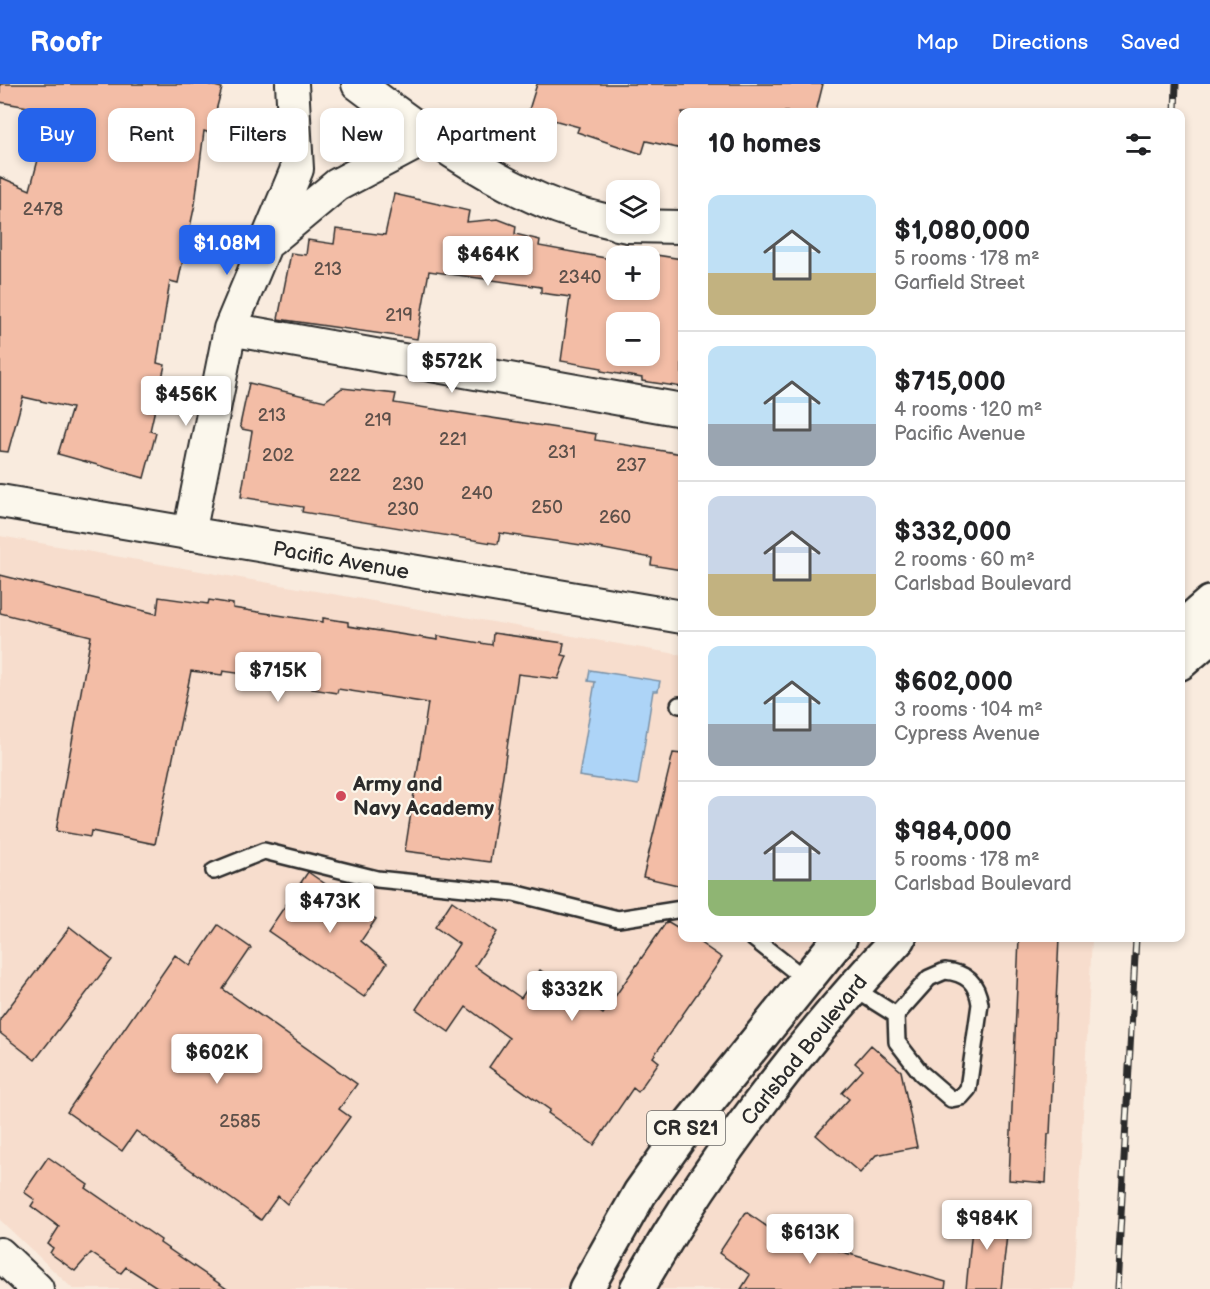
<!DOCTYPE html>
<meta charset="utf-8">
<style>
:root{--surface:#fff;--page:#f6f6f6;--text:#202124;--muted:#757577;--line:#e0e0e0;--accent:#2563eb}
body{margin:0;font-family:"Balsamiq Sans",sans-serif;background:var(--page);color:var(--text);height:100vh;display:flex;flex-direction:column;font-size:22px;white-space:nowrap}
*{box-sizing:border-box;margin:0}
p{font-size:20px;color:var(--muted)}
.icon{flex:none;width:33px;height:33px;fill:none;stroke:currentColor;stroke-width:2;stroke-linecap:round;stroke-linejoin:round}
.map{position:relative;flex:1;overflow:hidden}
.panel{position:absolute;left:678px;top:24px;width:507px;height:834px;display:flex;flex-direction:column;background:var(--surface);border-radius:12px;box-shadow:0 3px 9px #0003}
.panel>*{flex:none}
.hud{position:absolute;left:18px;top:24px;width:570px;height:54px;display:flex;gap:12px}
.controls{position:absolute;left:606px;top:96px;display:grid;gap:12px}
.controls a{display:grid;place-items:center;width:54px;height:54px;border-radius:12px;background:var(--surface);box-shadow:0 3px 9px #0003;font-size:30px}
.price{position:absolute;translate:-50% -51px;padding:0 14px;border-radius:6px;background:#fff;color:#222;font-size:20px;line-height:39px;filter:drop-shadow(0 2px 3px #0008)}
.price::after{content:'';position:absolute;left:50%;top:36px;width:18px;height:14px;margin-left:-9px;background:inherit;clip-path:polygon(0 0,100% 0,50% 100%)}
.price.active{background:var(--accent);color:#fff}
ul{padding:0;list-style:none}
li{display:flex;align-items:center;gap:18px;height:150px;padding:0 30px}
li+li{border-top:2px solid var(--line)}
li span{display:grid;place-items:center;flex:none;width:168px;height:120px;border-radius:12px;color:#555}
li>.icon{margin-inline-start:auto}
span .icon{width:72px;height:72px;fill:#fffc;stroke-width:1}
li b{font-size:26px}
h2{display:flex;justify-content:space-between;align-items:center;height:72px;padding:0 30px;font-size:26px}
.chip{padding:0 21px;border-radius:12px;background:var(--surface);box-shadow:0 3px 9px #0003;font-size:21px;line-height:54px}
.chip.active{background:var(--accent);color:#fff}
header{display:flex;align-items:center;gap:36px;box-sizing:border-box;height:84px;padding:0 30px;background:var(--accent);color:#fff}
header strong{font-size:28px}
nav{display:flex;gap:33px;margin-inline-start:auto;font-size:21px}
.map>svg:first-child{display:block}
.built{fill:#f7ddcd}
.water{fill:#add4f7;stroke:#7990a5;stroke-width:1.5}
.building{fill:#f3bda6;stroke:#2b2b2b;stroke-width:1.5;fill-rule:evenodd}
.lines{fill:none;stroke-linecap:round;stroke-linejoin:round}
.service-casing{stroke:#2b2b2b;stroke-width:20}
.minor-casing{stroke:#2b2b2b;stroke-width:36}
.primary-casing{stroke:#2b2b2b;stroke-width:38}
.service{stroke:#fbf7ec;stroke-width:15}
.minor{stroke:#fbf7ec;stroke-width:32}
.primary{stroke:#fbf7ec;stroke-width:33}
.rail-casing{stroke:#2b2b2b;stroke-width:7}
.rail{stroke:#fbf7ec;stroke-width:4.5;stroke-dasharray:14;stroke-linecap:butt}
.poi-dot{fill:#d1495b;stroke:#fbf7ec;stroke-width:2}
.labels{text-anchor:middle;stroke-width:4.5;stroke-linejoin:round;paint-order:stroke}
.number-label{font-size:18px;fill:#5d504a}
.shield{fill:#fbf7ec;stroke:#696865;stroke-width:1.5}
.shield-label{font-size:20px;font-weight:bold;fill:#2b2b2b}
.street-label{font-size:21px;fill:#2b2b2b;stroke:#fbf7ec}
.poi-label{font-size:21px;font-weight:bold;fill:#2b2b2b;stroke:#fbf7ec;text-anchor:start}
</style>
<header>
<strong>Roofr</strong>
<nav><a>Map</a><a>Directions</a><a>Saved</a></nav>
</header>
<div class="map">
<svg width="1210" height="1205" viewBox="0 0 1210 1205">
<rect width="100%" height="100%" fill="#f9ebde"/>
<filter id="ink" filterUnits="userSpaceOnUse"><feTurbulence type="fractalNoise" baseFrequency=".0167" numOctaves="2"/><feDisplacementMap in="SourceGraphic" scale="12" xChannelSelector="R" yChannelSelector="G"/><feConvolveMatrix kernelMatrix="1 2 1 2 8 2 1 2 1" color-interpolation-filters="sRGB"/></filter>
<g filter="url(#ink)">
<!-- built -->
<path class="built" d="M 0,452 L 682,571 L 682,854 L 1092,854 L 1074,1205 L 73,1205 L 0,1136 Z"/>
<!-- water -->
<path class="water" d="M 590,586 L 660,597 L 658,607 L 653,607 L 638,701 L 579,692 L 595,598 L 588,597 Z"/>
<!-- building -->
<path class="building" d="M 0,0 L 207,0 L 222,4 L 210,49 L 204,47 L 195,120 L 178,199 L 170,197 L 157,279 L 165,281 L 150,347 L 156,349 L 144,394 L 58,370 L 72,324 L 23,313 L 8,368 L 0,367 L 0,93 L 30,106 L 51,27 L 0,18 Z
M 537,0 L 823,0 L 816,28 L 682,28 L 682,65 L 646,57 L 642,70 L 577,48 L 579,43 L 528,29 Z
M 394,110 L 469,127 L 467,138 L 498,135 L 516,142 L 515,150 L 540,156 L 539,162 L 616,176 L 616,206 L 650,206 L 649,170 L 682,175 L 682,303 L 642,297 L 642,294 L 601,287 L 602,284 L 561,277 L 570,213 L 541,209 L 541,203 L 429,187 L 417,255 L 278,235 L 291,169 L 306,171 L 308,156 L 334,160 L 336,145 L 385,151 ZM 616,238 L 650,238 L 650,272 L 616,272 Z
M 249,299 L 325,317 L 342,304 L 396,310 L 394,319 L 596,350 L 595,356 L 682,370 L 682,486 L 651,481 L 652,474 L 588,462 L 500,449 L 498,460 L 302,428 L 303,423 L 241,413 L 252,347 L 242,345 L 240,341 Z
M 0,491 L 157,530 L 159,513 L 208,520 L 209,516 L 233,520 L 233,524 L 323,538 L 323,534 L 348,538 L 348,542 L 438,556 L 438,552 L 492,561 L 493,549 L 564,559 L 562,571 L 567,572 L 558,595 L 518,590 L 490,778 L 405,767 L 428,619 L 338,605 L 337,609 L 312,605 L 313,600 L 223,587 L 222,591 L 191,587 L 155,760 L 91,747 L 90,753 L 56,747 L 91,552 L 0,529 Z
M 673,669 L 682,670 L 682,802 L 643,793 Z
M 308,788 L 376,835 L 361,857 L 387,879 L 364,913 L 268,847 Z
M 452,817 L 497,848 L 475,882 L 521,914 L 540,886 L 603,930 L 667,837 L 682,846 L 682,854 L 693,854 L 722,874 L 653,973 L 659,978 L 638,1008 L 633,1004 L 594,1061 L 548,1029 L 550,1026 L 489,983 L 509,954 L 466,923 L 449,948 L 416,925 L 459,860 L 435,843 Z
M 218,841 L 251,864 L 223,905 L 357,1000 L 339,1025 L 350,1033 L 287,1120 L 278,1112 L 261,1136 L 136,1047 L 122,1067 L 67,1028 L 175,871 L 190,882 Z
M 70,843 L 112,876 L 35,976 L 0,949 L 0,935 Z
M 1019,854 L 1059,854 L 1050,1050 L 1048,1050 L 1046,1099 L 1009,1096 Z
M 871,961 L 901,987 L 917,1063 L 876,1071 L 860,1089 L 816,1051 L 849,1015 L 842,1009 L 863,986 L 855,979 Z
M 48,1073 L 88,1101 L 86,1104 L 161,1156 L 160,1159 L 227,1205 L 160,1205 L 126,1183 L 121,1189 L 91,1169 L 75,1187 L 50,1169 L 53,1164 L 48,1160 L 59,1143 L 31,1122 L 35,1116 L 24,1108 Z
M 974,1124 L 1009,1133 L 1001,1205 L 966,1205 Z
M 746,1128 L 808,1171 L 815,1160 L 946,1198 L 945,1205 L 741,1205 L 750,1191 L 719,1169 Z"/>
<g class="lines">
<defs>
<path id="service" d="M 679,621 L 682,621
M 214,787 L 264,767 L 377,795 L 514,809 L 618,835 L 682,825
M 753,854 L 805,895
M 945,887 C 967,889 977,899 980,920 L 968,1005 L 961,1013 L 951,1015 L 921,989 L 897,958 L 896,931 L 929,894 Z
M 853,904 L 896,931"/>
<path id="minor" d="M 358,0 C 419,46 486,96 558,123 C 577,130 597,134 616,139
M 618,140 L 628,142 L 682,143
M 271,156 L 337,101 L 428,53
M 230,245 L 682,326
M 0,417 L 682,533
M 189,450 L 230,245 L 297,85 L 292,0
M 0,1170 L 37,1205"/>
<path id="primary" d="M 1180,545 L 1210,519
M 1180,579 L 1210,553
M 586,1205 L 640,1109 L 684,1047 L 840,854
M 637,1205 C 710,1077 799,961 899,854"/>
</defs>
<!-- service casing -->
<use href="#service" class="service-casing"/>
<!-- minor casing -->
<use href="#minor" class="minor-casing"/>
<!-- primary casing -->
<use href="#primary" class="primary-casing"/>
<!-- service -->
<use href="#service" class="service"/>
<!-- minor -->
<use href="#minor" class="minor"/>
<!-- primary -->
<use href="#primary" class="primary"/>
<defs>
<path id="rail" d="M 1175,28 L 1176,0
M 1117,1205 L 1136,854"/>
</defs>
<!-- rail casing -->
<use href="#rail" class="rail-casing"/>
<!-- rail -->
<use href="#rail" class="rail"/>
</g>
</g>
<!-- markers -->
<circle class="poi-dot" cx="341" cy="712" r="6"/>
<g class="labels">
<!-- number labels -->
<g class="number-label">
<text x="43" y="131">2478</text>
<text x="328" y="191">213</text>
<text x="580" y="199">2340</text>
<text x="399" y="237">219</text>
<text x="272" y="337">213</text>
<text x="378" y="342">219</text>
<text x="453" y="361">221</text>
<text x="562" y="374">231</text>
<text x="278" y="377">202</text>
<text x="631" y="387">237</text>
<text x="345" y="397">222</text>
<text x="408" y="406">230</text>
<text x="477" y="415">240</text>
<text x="547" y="429">250</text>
<text x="403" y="431">230</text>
<text x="615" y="439">260</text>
<text x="240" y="1043">2585</text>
</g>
<!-- shield labels -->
<rect class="shield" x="647" y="1027" width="78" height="34" rx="4.5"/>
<g class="shield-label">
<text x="686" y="1051">CR S21</text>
</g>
<!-- street labels -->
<g class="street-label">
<text transform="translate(341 476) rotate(10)" y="7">Pacific Avenue</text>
<text transform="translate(804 966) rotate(-51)" y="7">Carlsbad Boulevard</text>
</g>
<!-- poi labels -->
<g class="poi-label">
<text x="353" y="707">Army and<tspan x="353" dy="24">Navy Academy</tspan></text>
</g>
</g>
</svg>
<div class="controls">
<a><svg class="icon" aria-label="layers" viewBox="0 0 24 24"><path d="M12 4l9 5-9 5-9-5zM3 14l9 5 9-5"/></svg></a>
<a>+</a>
<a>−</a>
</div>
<b class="price active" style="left:227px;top:192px">$1.08M</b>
<b class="price" style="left:488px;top:203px">$464K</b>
<b class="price" style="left:452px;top:310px">$572K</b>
<b class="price" style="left:186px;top:343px">$456K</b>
<b class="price" style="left:278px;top:619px">$715K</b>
<b class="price" style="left:330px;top:850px">$473K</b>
<b class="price" style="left:572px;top:938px">$332K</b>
<b class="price" style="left:217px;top:1001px">$602K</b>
<b class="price" style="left:987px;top:1167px">$984K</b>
<b class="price" style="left:810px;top:1181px">$613K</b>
<div class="hud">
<a class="chip active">Buy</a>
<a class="chip">Rent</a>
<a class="chip">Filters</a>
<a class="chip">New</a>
<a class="chip">Apartment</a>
</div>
<section class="panel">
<h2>10 homes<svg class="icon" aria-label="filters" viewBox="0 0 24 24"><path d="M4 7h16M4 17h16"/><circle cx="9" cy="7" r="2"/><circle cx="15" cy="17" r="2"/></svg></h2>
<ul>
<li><span style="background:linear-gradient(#bfe0f5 65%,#c2b280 0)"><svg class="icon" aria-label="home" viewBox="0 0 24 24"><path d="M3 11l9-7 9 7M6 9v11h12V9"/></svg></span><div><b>$1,080,000</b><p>5 rooms · 178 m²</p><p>Garfield Street</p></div></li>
<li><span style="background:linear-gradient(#bfe0f5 65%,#9aa5b1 0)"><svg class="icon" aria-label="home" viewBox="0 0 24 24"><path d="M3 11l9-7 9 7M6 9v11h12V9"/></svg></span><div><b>$715,000</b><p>4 rooms · 120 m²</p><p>Pacific Avenue</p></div></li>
<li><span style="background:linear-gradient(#c9d6e8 65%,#c2b280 0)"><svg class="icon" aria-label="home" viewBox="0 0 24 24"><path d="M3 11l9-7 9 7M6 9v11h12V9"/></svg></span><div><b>$332,000</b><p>2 rooms · 60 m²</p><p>Carlsbad Boulevard</p></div></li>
<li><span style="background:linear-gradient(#bfe0f5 65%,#9aa5b1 0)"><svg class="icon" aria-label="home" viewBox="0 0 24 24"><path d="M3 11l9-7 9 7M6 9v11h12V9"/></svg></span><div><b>$602,000</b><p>3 rooms · 104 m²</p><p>Cypress Avenue</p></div></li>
<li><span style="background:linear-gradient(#c9d6e8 70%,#8fb573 0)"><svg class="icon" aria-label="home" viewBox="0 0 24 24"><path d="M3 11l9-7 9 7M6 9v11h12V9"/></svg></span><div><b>$984,000</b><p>5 rooms · 178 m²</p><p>Carlsbad Boulevard</p></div></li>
</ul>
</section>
</div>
